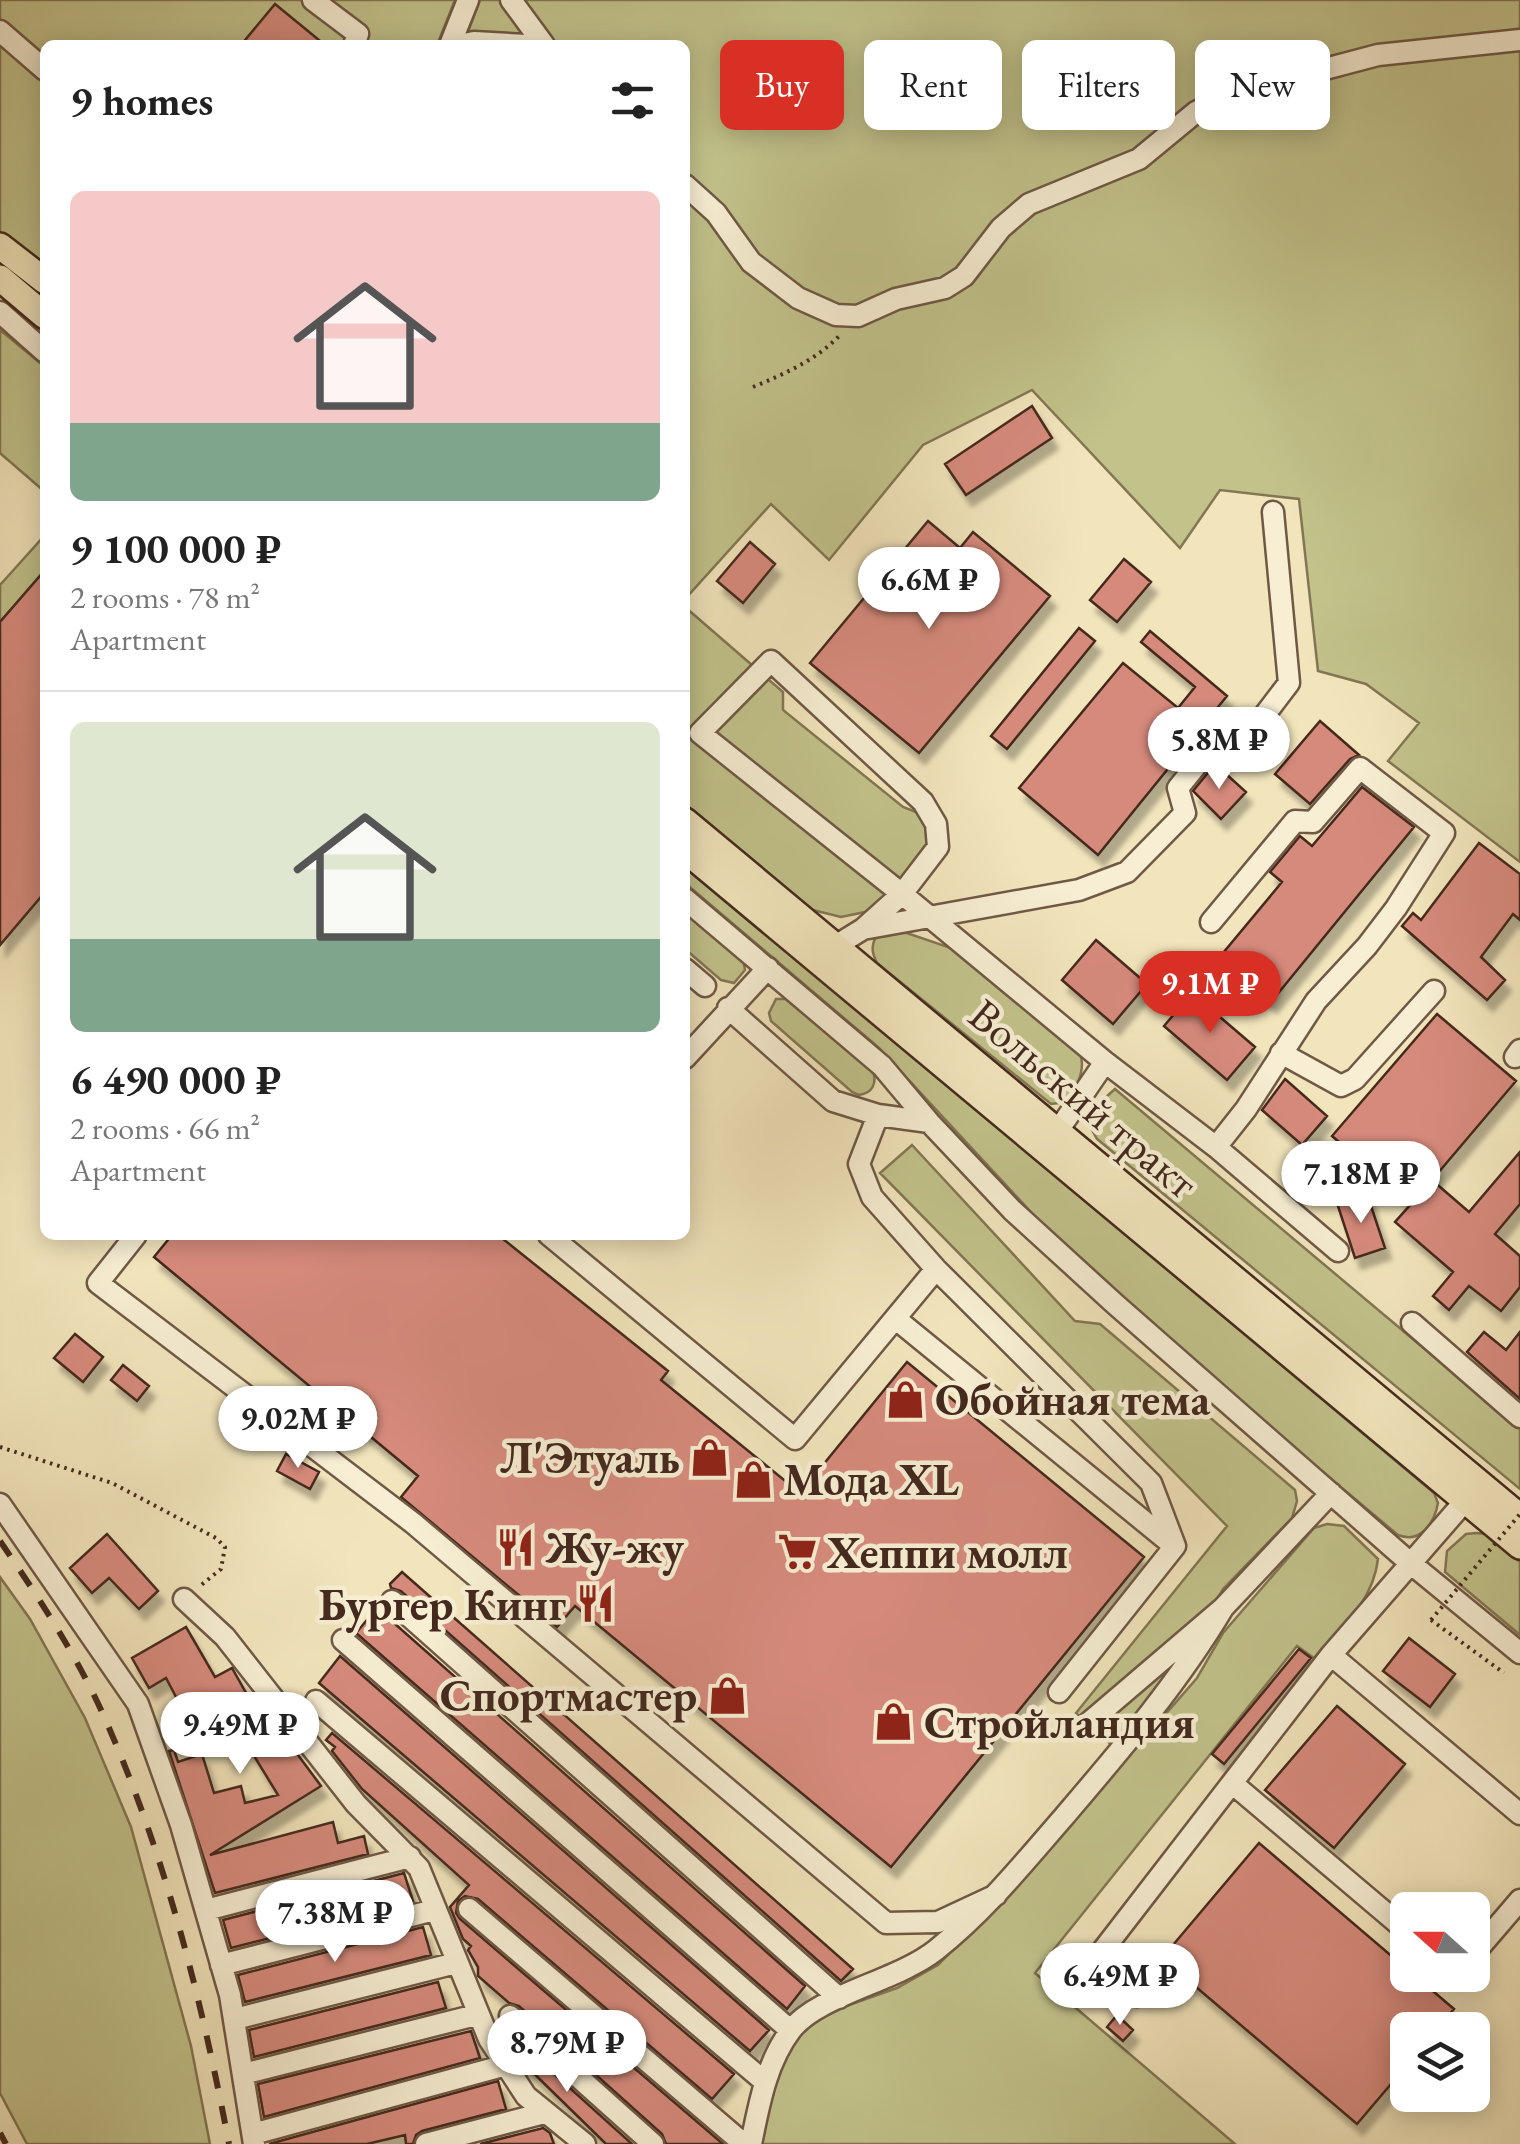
<!DOCTYPE html>
<meta charset="utf-8">
<style>
:root{--surface:#fff;--page:#f6f6f6;--text:#222;--muted:#767676;--line:#e0e0e0;--accent:#d93025}
body{margin:0;font-family:"EB Garamond",serif;background:var(--page);color:var(--text);height:100vh;display:flex;flex-direction:column;font-size:38px;white-space:nowrap}
*{box-sizing:border-box;margin:0}
p{font-size:32px;color:var(--muted)}
.icon{flex:none;width:55px;height:55px;fill:none;stroke:currentColor;stroke-width:2;stroke-linecap:round;stroke-linejoin:round}
.map{position:relative;flex:1;overflow:hidden}
.drawer{position:absolute;left:40px;top:40px;width:650px;height:1200px;display:flex;flex-direction:column;background:var(--surface);border-radius:15px;box-shadow:0 5px 25px #0003}
.drawer>*{flex:none}
.guide{position:absolute;left:720px;top:40px;width:650px;height:90px;display:flex;gap:20px}
.needle{width:65px;rotate:291deg}
.fabs{position:absolute;left:1390px;top:1892px;display:grid;gap:20px}
.fabs a{display:grid;place-items:center;width:100px;height:100px;border-radius:15px;background:var(--surface);box-shadow:0 5px 25px #0003;font-size:50px}
.price{position:absolute;translate:-50% -85px;padding:0 22px;border-radius:35px;background:#fff;color:#222;font-size:32px;line-height:65px;filter:drop-shadow(0 2px 5px #0008)}
.price::after{content:'';position:absolute;left:50%;top:60px;width:30px;height:22px;margin-left:-15px;background:inherit;clip-path:polygon(0 0,100% 0,50% 100%)}
.price.current{background:var(--accent);color:#fff}
ul{padding:0;list-style:none}
li{display:grid;align-content:center;gap:20px;height:530px;padding:0 30px}
li+li{border-top:2px solid var(--line)}
li span{display:grid;place-items:center;height:310px;border-radius:15px;color:#555}
li>.icon{margin-inline-start:auto}
span .icon{width:180px;height:180px;fill:#fffc;stroke-width:1}
li b{font-size:42px}
h2{display:flex;justify-content:space-between;align-items:center;height:120px;padding:0 30px;font-size:42px}
.tag{padding:0 35px;border-radius:15px;background:var(--surface);box-shadow:0 5px 25px #0003;font-size:35px;line-height:90px}
.tag.current{background:var(--accent);color:#fff}
.map>svg:first-child{display:block}
.green{fill:#c2c28b;stroke:#837654;stroke-width:2.5}
.building{fill:#d68a7b;stroke:#44291e;stroke-width:2.5;filter:url(#shadow)}
.lines{fill:none;stroke-linecap:round;stroke-linejoin:round}
.minor-casing{stroke:#705846;stroke-width:25}
.major-casing{stroke:#44291e;stroke-width:30}
.path{stroke:#44291e;stroke-width:4;stroke-dasharray:2.5 5;stroke-linecap:butt}
.minor{stroke:#f7eed3;stroke-width:20}
.major{stroke:#f2e5bc;stroke-width:25}
.rail{stroke:#44291e;stroke-width:6;stroke-dasharray:18 18;stroke-linecap:butt}
.path-bridge{stroke:#44291e;stroke-width:4;stroke-dasharray:2.5 5;stroke-linecap:butt}
.labels{text-anchor:middle;stroke-width:9;stroke-linejoin:round;paint-order:stroke}
.street-label{font-size:45px;fill:#44291e;stroke:#f7eed3}
.poi-label{font-size:45px;font-weight:bold;fill:#44291e;stroke:#f7eed3;text-anchor:start}
</style>
<div class="map">
<svg width="1520" height="2144" viewBox="0 0 1520 2144">
<defs>
<filter id="shadow"><feDropShadow dx="6" dy="11" stdDeviation="2.5" flood-color="#0004"/></filter>
</defs>
<rect width="100%" height="100%" fill="#f2e5bc"/>
<filter id="stains"><feTurbulence type="fractalNoise" baseFrequency=".002" numOctaves="4"/><feColorMatrix values="0 0 0 0 .2 0 0 0 0 .09 0 0 0 0 .02 0 0 0 .5 -.17"/></filter>
<radialGradient id="worn" r=".72"><stop offset=".6" stop-color="#630" stop-opacity="0"/><stop offset="1" stop-color="#630" stop-opacity=".3"/></radialGradient>
<!-- green -->
<path class="green" d="M 0,0 L 455,0 L 437,45 L 45,45 L 45,270 L 0,233 Z
M 480,0 L 1520,0 L 1520,862 L 1388,761 L 1419,723 L 1366,684 L 1318,671 L 1299,499 L 1220,490 L 1180,548 L 1032,390 L 923,445 L 829,560 L 771,504 L 685,599 L 685,45 L 463,45 Z
M 0,330 L 45,367 L 45,492 L 0,453 Z
M 45,535 L 45,570 L 0,622 L 0,585 Z
M 685,607 L 783,692 L 783,710 L 903,807 L 921,814 L 928,837 L 927,849 L 889,896 L 870,911 L 841,917 L 813,910 L 685,804 Z
M 685,866 L 1434,1493 L 1438,1503 C 1434,1524 1420,1544 1398,1535 L 1126,1307 L 1042,1224 L 878,1047 L 685,883 Z
M 685,910 L 743,958 L 745,970 L 734,983 L 721,980 L 685,949 Z
M 895,929 L 951,948 L 1080,1053 C 1086,1069 1076,1089 1067,1102 L 1051,1104 L 877,963 C 871,951 871,945 878,933 Z
M 776,999 L 790,999 L 873,1071 C 877,1083 873,1093 859,1095 L 852,1092 L 771,1021 L 769,1013 Z
M 1115,1089 L 1520,1429 L 1520,1489 L 1097,1139 L 1087,1121 L 1097,1105 Z
M 912,1145 L 1075,1321 L 1100,1324 L 1295,1490 L 1297,1501 L 1292,1518 L 1223,1589 L 1181,1661 L 1115,1748 L 1076,1713 L 1227,1526 L 880,1173 Z
M 1327,1524 L 1344,1526 L 1378,1559 C 1373,1602 1342,1627 1314,1658 L 1297,1646 L 1035,1973 L 1235,2144 L 758,2144 L 792,2025 L 897,1988 L 938,1965 L 1014,1888 L 1197,1678 L 1223,1633 L 1314,1528 Z
M 1476,1533 L 1486,1534 L 1520,1562 L 1520,1635 L 1445,1572 L 1447,1551 L 1466,1534 Z
M 0,1577 L 30,1619 L 85,1718 L 131,1827 L 191,2046 L 210,2144 L 27,2144 L 0,2093 Z"/>
<!-- building -->
<path class="building" d="M 275,4 L 325,45 L 241,45 Z
M 1032,406 L 1052,438 L 966,495 L 945,464 Z
M 928,521 L 960,548 L 973,532 L 1050,596 L 919,753 L 810,663 Z
M 750,542 L 775,564 L 743,603 L 717,581 Z
M 1124,559 L 1151,582 L 1117,622 L 1090,600 Z
M 45,570 L 45,892 L 0,945 L 0,622 Z
M 1079,628 L 1095,641 L 1007,749 L 991,736 Z
M 1150,631 L 1227,696 L 1098,855 L 1019,788 L 1123,663 L 1178,708 L 1195,687 L 1141,642 Z
M 1320,721 L 1359,755 L 1350,759 L 1310,804 L 1275,774 Z
M 1215,764 L 1246,792 L 1221,819 L 1193,791 Z
M 1362,787 L 1414,827 L 1271,1002 L 1218,959 L 1282,882 L 1270,872 L 1300,836 L 1312,846 Z
M 1479,843 L 1520,874 L 1520,920 L 1513,914 L 1481,957 L 1505,980 L 1487,1000 L 1402,926 L 1413,913 L 1421,920 Z
M 1096,940 L 1147,984 L 1113,1024 L 1062,980 Z
M 1192,993 L 1255,1047 L 1227,1080 L 1164,1026 Z
M 1437,1014 L 1516,1081 L 1432,1180 L 1469,1212 L 1520,1152 L 1520,1204 L 1495,1234 L 1520,1256 L 1520,1287 L 1501,1311 L 1469,1286 L 1449,1310 L 1433,1296 L 1453,1272 L 1395,1222 L 1411,1204 L 1332,1136 Z
M 1285,1079 L 1327,1116 L 1302,1145 L 1262,1110 Z
M 1367,1194 L 1385,1248 L 1355,1258 L 1337,1203 Z
M 172,1235 L 498,1235 L 668,1371 L 661,1380 L 800,1493 L 907,1362 L 1144,1557 L 891,1867 L 575,1606 L 557,1627 L 401,1497 L 418,1476 L 154,1257 Z
M 1484,1332 L 1506,1350 L 1520,1332 L 1520,1399 L 1467,1352 Z
M 75,1334 L 103,1357 L 83,1382 L 54,1358 Z
M 123,1365 L 149,1386 L 137,1401 L 111,1380 Z
M 286,1454 L 319,1472 L 310,1489 L 277,1471 Z
M 107,1534 L 158,1591 L 139,1609 L 109,1578 L 92,1593 L 70,1568 Z
M 402,1572 L 853,1969 L 841,1981 L 401,1591 L 391,1588 L 390,1584 Z
M 377,1608 L 805,1986 L 787,2009 L 356,1633 Z
M 186,1627 L 215,1677 L 232,1668 L 259,1716 L 266,1712 L 321,1786 L 210,1855 L 333,1822 L 338,1843 L 364,1836 L 368,1854 L 215,1893 L 169,1751 L 174,1750 L 178,1762 L 202,1754 L 214,1793 L 241,1786 L 245,1803 L 278,1795 L 218,1697 L 222,1711 L 206,1720 L 198,1704 L 184,1712 L 166,1678 L 149,1688 L 132,1658 Z
M 1409,1638 L 1455,1674 L 1430,1707 L 1383,1671 Z
M 1299,1649 L 1311,1658 L 1224,1764 L 1212,1754 Z
M 340,1656 L 769,2030 L 750,2051 L 319,1683 Z
M 1337,1706 L 1405,1764 L 1334,1848 L 1265,1790 Z
M 332,1733 L 734,2074 L 712,2099 L 478,1899 L 465,1896 L 458,1901 L 456,1913 L 460,1919 L 723,2144 L 666,2144 L 662,2134 L 519,2006 L 509,2003 L 478,1976 L 478,1967 L 468,1950 L 471,1946 L 463,1939 L 450,1907 L 469,1885 L 362,1789 L 332,1751 L 335,1747 L 326,1740 Z
M 1259,1843 L 1408,1970 L 1408,1975 L 1414,1975 L 1454,2009 L 1436,2030 L 1408,2030 L 1408,2064 L 1357,2124 L 1162,1958 Z
M 404,1873 L 413,1901 L 231,1948 L 223,1920 Z
M 423,1927 L 431,1955 L 245,2002 L 238,1975 Z
M 438,1982 L 446,2008 L 254,2057 L 249,2030 Z
M 1117,2015 L 1133,2030 L 1123,2041 L 1107,2027 Z
M 498,2023 L 501,2026 L 632,2144 L 606,2144 L 518,2058 Z
M 471,2031 L 480,2058 L 264,2117 L 258,2084 Z
M 498,2081 L 506,2109 L 422,2131 L 416,2135 L 413,2144 L 406,2144 L 405,2135 L 367,2144 L 269,2144 Z
M 543,2128 L 550,2133 L 554,2144 L 480,2144 Z"/>
<g class="lines">
<defs>
<path id="minor" d="M 313,0 L 358,34 L 354,45
M 511,0 L 544,45
M 0,31 L 45,70
M 450,45 L 468,0
M 460,45 L 474,42 L 527,45
M 685,185 L 716,213 L 751,262 L 798,298 L 836,315 L 858,316 L 896,299 L 945,288 L 964,276 L 1001,228 L 1029,204 L 1139,159 L 1196,112 L 1234,93 L 1378,55 L 1520,40
M 0,312 L 45,352
M 685,899 L 882,1066 L 929,1122 L 1012,1210 L 1115,1304 L 1409,1562 L 1520,1653
M 1211,922 L 1295,821 L 1313,822 L 1360,768 L 1444,833 L 1396,908 L 1367,946 L 1316,1001 L 1246,1109 L 1216,1147
M 863,929 L 902,894 L 938,847 L 936,824 L 923,802 L 771,661 L 700,733 L 902,894 L 1105,1062 L 1216,1147 L 1338,1251
M 837,945 L 863,929 L 1079,890 L 1127,872 L 1185,813 L 1178,788 L 1208,751 L 1244,742 L 1289,683 L 1273,512
M 685,969 L 705,986
M 728,1008 L 833,1101 L 878,1115 L 929,1122
M 1281,1053 L 1341,1086 L 1355,1079 L 1434,991
M 1515,1057 L 1520,1050
M 685,1058 L 768,968
M 878,1115 L 859,1164 L 872,1197 L 936,1269 L 1151,1483 L 1175,1546 L 1059,1692
M 1057,1132 L 1105,1062
M 136,1235 L 98,1283 L 413,1523 L 886,1923 L 938,1922 L 996,1895
M 549,1235 L 795,1439 L 936,1269
M 896,1319 L 1173,1545
M 1412,1323 L 1520,1417
M 0,1504 L 138,1704 L 181,1825 L 230,1995 L 254,2144
M 184,1599 L 225,1637 L 356,1804 L 419,1868 L 489,2039 L 526,2096 L 585,2144
M 392,1601 L 839,1998
M 343,1640 L 790,2030
M 1331,1655 L 1520,1814
M 316,1701 L 765,2082
M 1086,1725 L 1223,1608 L 1331,1493
M 469,1909 L 744,2144
M 206,1910 L 410,1857
M 1408,1932 L 1232,1783 L 1331,1655 L 1465,1501
M 1472,1956 L 1520,1900
M 221,1965 L 434,1910
M 1137,1996 L 1093,1963 L 1232,1783
M 510,2016 L 653,2144
M 235,2019 L 456,1963
M 243,2074 L 476,2015
M 253,2134 L 506,2065
M 426,2144 L 544,2113
M 751,2144 C 759,2105 766,2063 791,2030 C 818,1995 897,1981 936,1950 C 984,1912 1022,1865 1062,1819 C 1120,1751 1177,1685 1223,1608"/>
<path id="major" d="M 0,246 L 45,281
M 0,278 L 45,316
M 685,821 L 1520,1517
M 685,850 L 1520,1546"/>
</defs>
<!-- minor casing -->
<use href="#minor" class="minor-casing"/>
<!-- major casing -->
<use href="#major" class="major-casing"/>
<!-- path -->
<path class="path" d="M 753,387 C 786,373 817,360 842,333
M 0,1447 L 112,1483 L 216,1538 L 225,1547 L 221,1569 L 200,1586
M 1431,1620 L 1504,1673"/>
<!-- minor -->
<use href="#minor" class="minor"/>
<!-- major -->
<use href="#major" class="major"/>
<!-- rail -->
<path class="rail" d="M 0,1541 C 37,1595 74,1651 102,1712 C 164,1850 201,1996 229,2144
M 0,2133 L 6,2144"/>
<!-- path-bridge -->
<path class="path-bridge" d="M 1431,1620 L 1520,1514"/>
</g>
<!-- icons -->
<defs>
<symbol id="shop-bare" viewBox="-9 -9 18 18"><path d="M-5-2.5h2.3a2.7 3.5 0 0 1 5.4 0H5L5.5 6h-11ZM-1.5-2.5h3a1.5 2.3 0 0 0-3 0Z" fill="#8f2418" stroke="#f7eed3" stroke-width="2.5" paint-order="stroke"/></symbol>
<symbol id="restaurant-bare" viewBox="-9 -9 18 18"><path d="M-5-6h1v4h1v-4h1v4h1v-4h1v5L-1.5 .5V6h-2V.5L-5-1ZM5-6V6H3V1.5H1.5Q1.5-4 5-6Z" fill="#8f2418" stroke="#f7eed3" stroke-width="2.5" paint-order="stroke"/></symbol>
<symbol id="supermarket-bare" viewBox="-9 -9 18 18"><path d="M-6-5.5h2.5l.6 2H6L4.5 2H-2.5L-4.4-4H-6ZM-1.5 3.2a1.3 1.3 0 1 0 .1 0ZM3 3.2a1.3 1.3 0 1 0 .1 0Z" fill="#8f2418" stroke="#f7eed3" stroke-width="2.5" paint-order="stroke"/></symbol>
</defs>
<g fill-rule="evenodd">
<use href="#shop-bare" x="878" y="1372" width="55" height="55"/>
<use href="#shop-bare" x="682" y="1430" width="55" height="55"/>
<use href="#shop-bare" x="726" y="1452" width="55" height="55"/>
<use href="#restaurant-bare" x="488" y="1520" width="55" height="55"/>
<use href="#supermarket-bare" x="770" y="1524" width="55" height="55"/>
<use href="#restaurant-bare" x="568" y="1576" width="55" height="55"/>
<use href="#shop-bare" x="700" y="1668" width="55" height="55"/>
<use href="#shop-bare" x="866" y="1694" width="55" height="55"/>
</g>
<g class="labels">
<!-- street labels -->
<g class="street-label">
<text transform="translate(1084 1098) rotate(40)" y="16">Вольский тракт</text>
</g>
<!-- poi labels -->
<g class="poi-label">
<text x="935" y="1415">Обойная тема</text>
<text x="680" y="1473" text-anchor="end">Л'Этуаль</text>
<text x="783" y="1495">Мода XL</text>
<text x="546" y="1563">Жу-жу</text>
<text x="827" y="1568">Хеппи молл</text>
<text x="566" y="1620" text-anchor="end">Бургер Кинг</text>
<text x="697" y="1711" text-anchor="end">Спортмастер</text>
<text x="924" y="1738">Стройландия</text>
</g>
</g>
<rect width="100%" height="100%" filter="url(#stains)"/>
<rect width="100%" height="100%" fill="url(#worn)"/>
</svg>
<div class="fabs">
<a><svg class="needle" viewBox="-14 -14 28 28"><path d="M0-13l5 13h-10z" fill="#e53935"/><path d="M0 13l5-13h-10z" fill="#767676"/></svg></a>
<a><svg class="icon" aria-label="layers" viewBox="0 0 24 24"><path d="M12 4l9 5-9 5-9-5zM3 14l9 5 9-5"/></svg></a>
</div>
<b class="price" style="left:929px;top:632px">6.6M ₽</b>
<b class="price" style="left:1219px;top:792px">5.8M ₽</b>
<b class="price current" style="left:1210px;top:1036px">9.1M ₽</b>
<b class="price" style="left:1361px;top:1226px">7.18M ₽</b>
<b class="price" style="left:298px;top:1471px">9.02M ₽</b>
<b class="price" style="left:240px;top:1777px">9.49M ₽</b>
<b class="price" style="left:335px;top:1965px">7.38M ₽</b>
<b class="price" style="left:1120px;top:2028px">6.49M ₽</b>
<b class="price" style="left:567px;top:2095px">8.79M ₽</b>
<div class="guide">
<a class="tag current">Buy</a>
<a class="tag">Rent</a>
<a class="tag">Filters</a>
<a class="tag">New</a>
</div>
<section class="drawer">
<h2>9 homes<svg class="icon" aria-label="filters" viewBox="0 0 24 24"><path d="M4 7h16M4 17h16"/><circle cx="9" cy="7" r="2"/><circle cx="15" cy="17" r="2"/></svg></h2>
<ul>
<li><span style="background:linear-gradient(#f6c9c9 75%,#7fa58c 0)"><svg class="icon" aria-label="home" viewBox="0 0 24 24"><path d="M3 11l9-7 9 7M6 9v11h12V9"/></svg></span><div><b>9 100 000 ₽</b><p>2 rooms · 78 m²</p><p>Apartment</p></div></li>
<li><span style="background:linear-gradient(#dfe7d0 70%,#7fa58c 0)"><svg class="icon" aria-label="home" viewBox="0 0 24 24"><path d="M3 11l9-7 9 7M6 9v11h12V9"/></svg></span><div><b>6 490 000 ₽</b><p>2 rooms · 66 m²</p><p>Apartment</p></div></li>
</ul>
</section>
</div>
